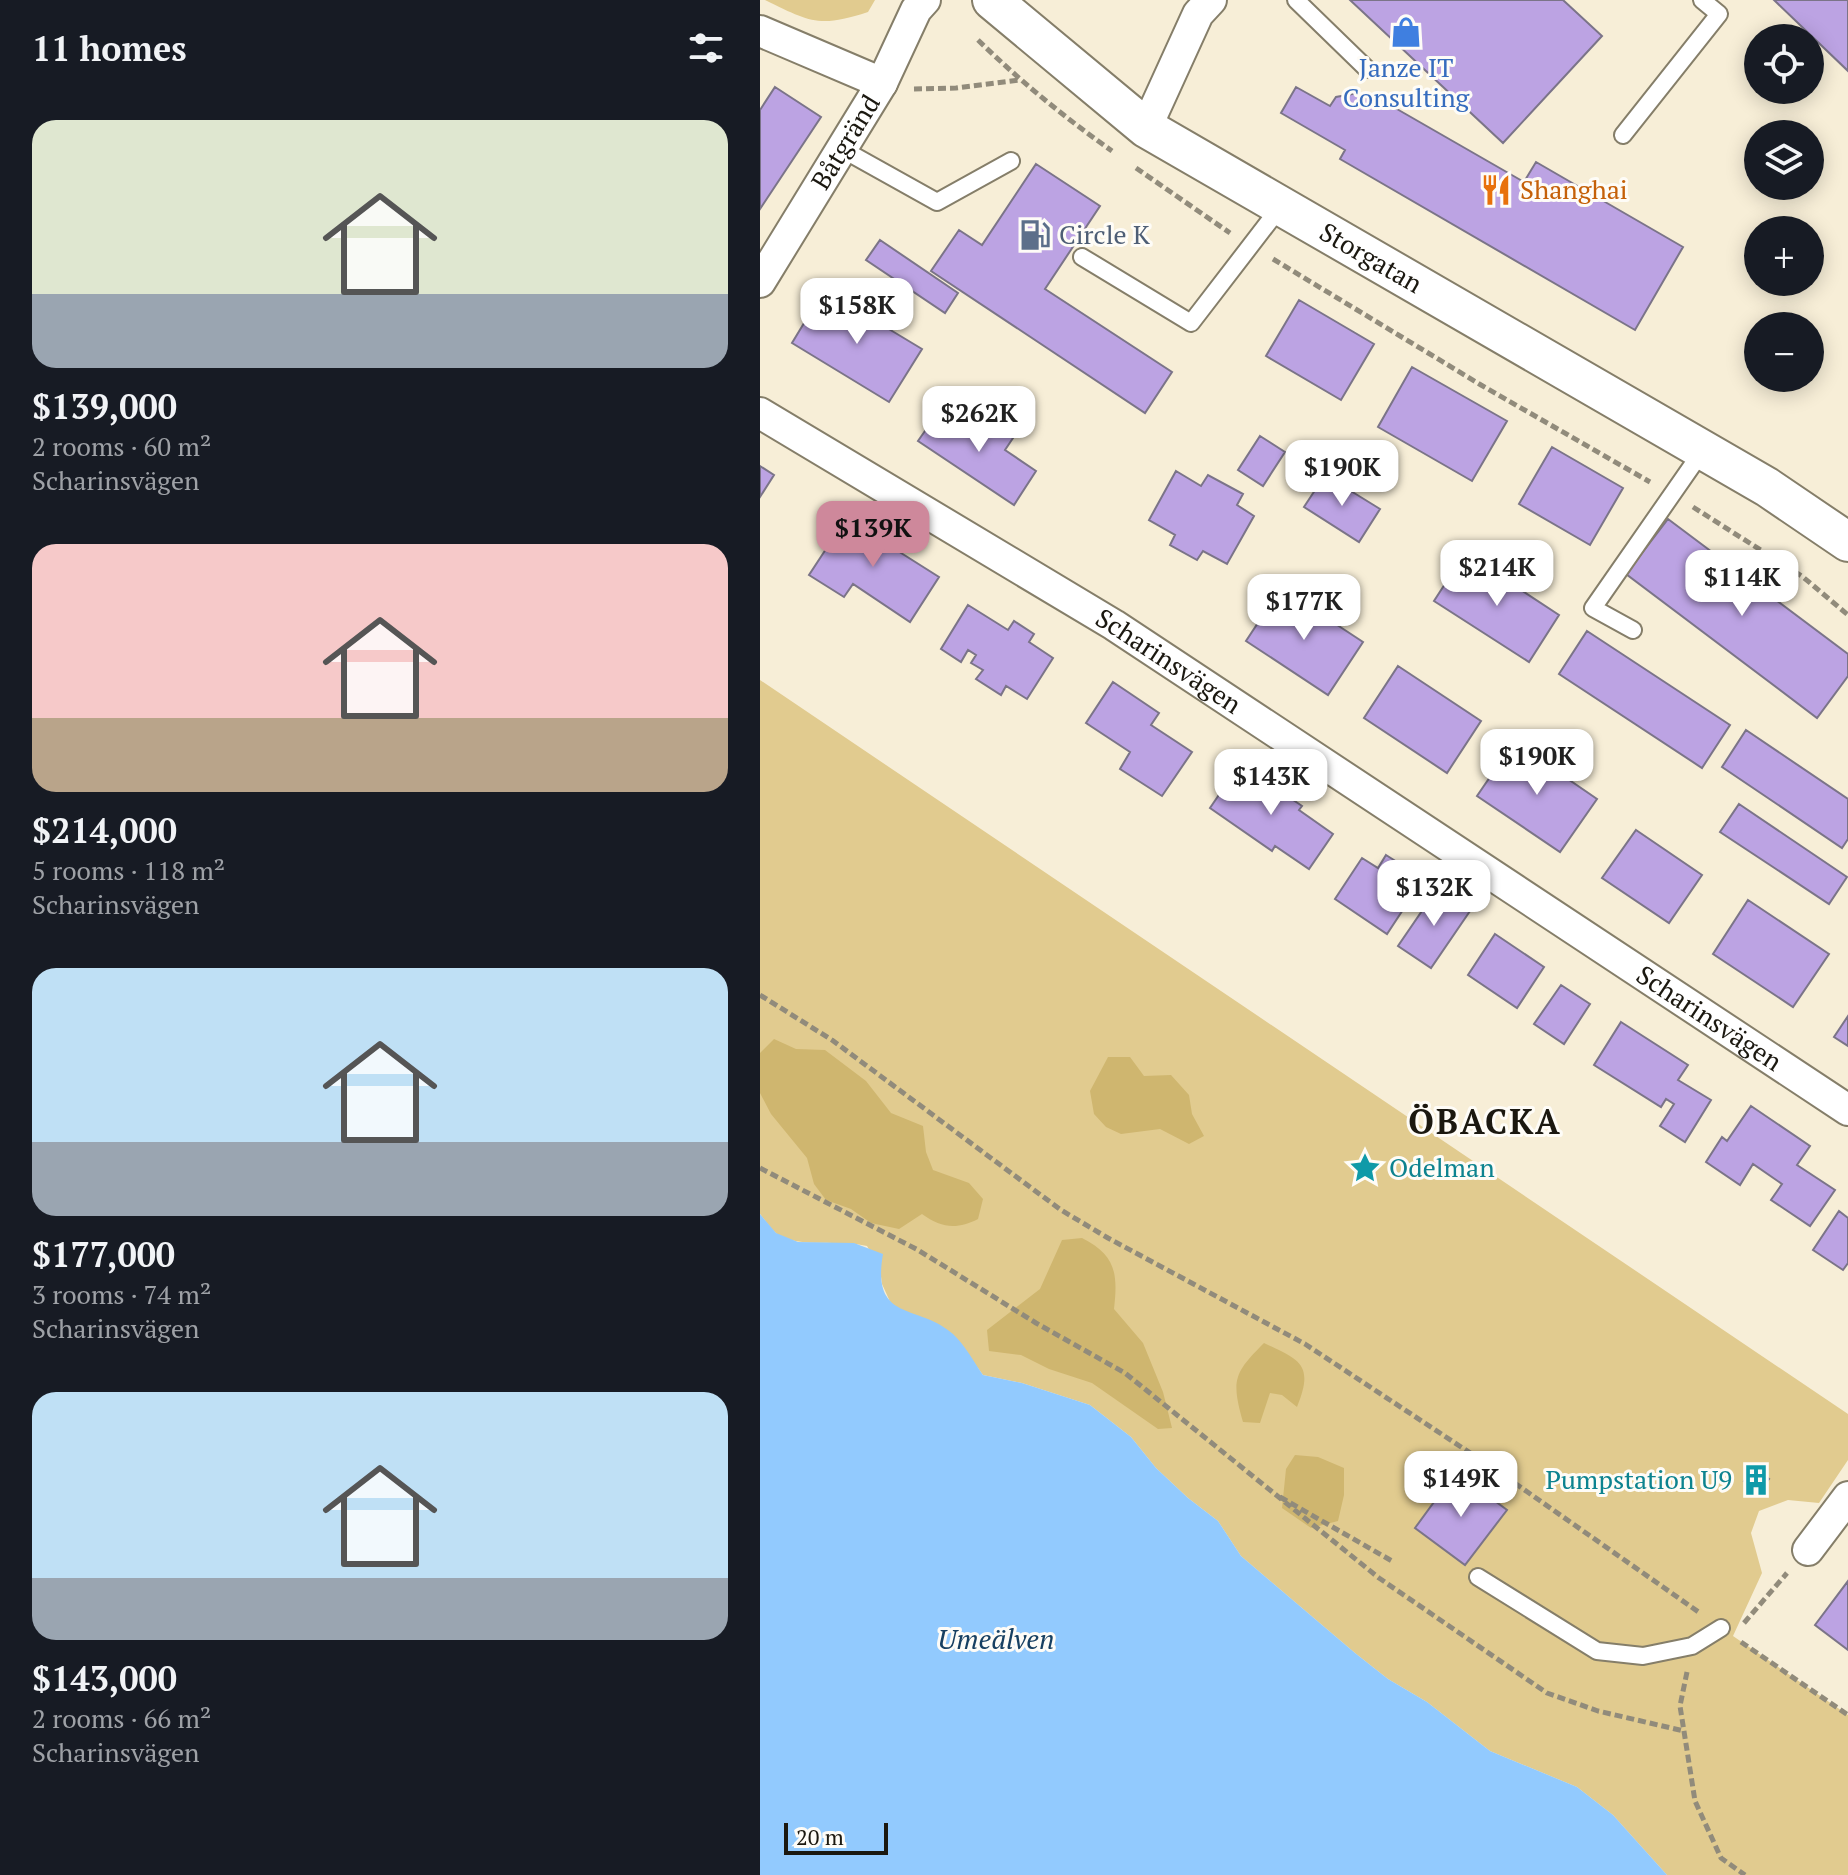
<!DOCTYPE html>
<meta charset="utf-8">
<style>
:root{--surface:#171b24;--page:#242831;--text:#f1f3f6;--muted:#9ea1a6;--accent:#ce889b}
body{margin:0;font-family:"PT Serif",serif;background:var(--page);color:var(--text);height:100vh;display:flex;flex-direction:column;font-size:30px;white-space:nowrap}
*{box-sizing:border-box;margin:0}
p{font-size:26px;color:var(--muted)}
.icon{flex:none;width:44px;height:44px;fill:none;stroke:currentColor;stroke-width:2;stroke-linecap:round;stroke-linejoin:round}
.map{position:relative;flex:1;overflow:hidden}
.sheet{display:flex;flex-direction:column;background:var(--surface);width:760px}
.sheet>*{flex:none}
.buttons{position:absolute;left:984px;top:24px;display:grid;gap:16px}
.buttons a{display:grid;place-items:center;width:80px;height:80px;border-radius:50%;background:var(--surface);box-shadow:0 4px 20px #0003;font-size:40px}
.scale{position:absolute;left:24px;bottom:20px;width:104px;box-sizing:border-box;padding-left:8px;border:4px solid #1b1810;border-top:0;font-size:22px;line-height:28px;white-space:nowrap;color:#1b1810;-webkit-text-stroke:6px #fefcf7;paint-order:stroke}
.price{position:absolute;translate:-50% -68px;padding:0 18px;border-radius:16px;background:#fff;color:#222;font-size:26px;line-height:52px;filter:drop-shadow(0 2px 4px #0008)}
.price::after{content:'';position:absolute;left:50%;top:48px;width:24px;height:18px;margin-left:-12px;background:inherit;clip-path:polygon(0 0,100% 0,50% 100%)}
.price.on{background:var(--accent);color:#111}
ul{padding:0;list-style:none}
li{display:grid;align-content:center;gap:16px;height:424px;padding:0 32px}
li span{display:grid;place-items:center;height:248px;border-radius:24px;color:#555}
li>.icon{margin-inline-start:auto}
span .icon{width:144px;height:144px;fill:#fffc;stroke-width:1}
li b{font-size:34px}
h2{display:flex;justify-content:space-between;align-items:center;height:96px;padding:0 32px;font-size:34px}
main{display:flex;flex:1;min-height:0}
.map>svg:first-child{display:block}
.green{fill:#e1cb8f}
.forest{fill:#cfb66f}
.water{fill:#92cafe}
.building{fill:#bca3e3;stroke:#7b7488;stroke-width:2}
.lines{fill:none;stroke-linecap:round;stroke-linejoin:round}
.service-casing{stroke:#857e69;stroke-width:20}
.minor-casing{stroke:#857e69;stroke-width:34}
.tertiary-casing{stroke:#857e69;stroke-width:42}
.path{stroke:#918b7b;stroke-width:5;stroke-dasharray:8 4;stroke-linecap:butt}
.service{stroke:#fff;stroke-width:16}
.minor{stroke:#fff;stroke-width:30}
.tertiary{stroke:#fff;stroke-width:38}
.labels{text-anchor:middle;stroke-width:6;stroke-linejoin:round;paint-order:stroke}
.shop-label{font-size:26px;fill:#366cbe;stroke:#fefcf7}
.street-label{font-size:26px;fill:#1b1810;stroke:#fefcf7}
.food-label{font-size:26px;fill:#c56008;stroke:#fefcf7;text-anchor:start}
.service-label{font-size:26px;fill:#4e5e75;stroke:#fefcf7;text-anchor:start}
.culture-label{font-size:26px;fill:#0d838f;stroke:#fefcf7;text-anchor:start}
.water-label{font-size:28px;font-style:italic;fill:#174062;stroke:#fefcf7}
.district-label{font-size:34px;font-weight:bold;letter-spacing:2px;fill:#1b1810;stroke:#fefcf7}
</style>
<main>
<section class="sheet">
<h2>11 homes<svg class="icon" aria-label="filters" viewBox="0 0 24 24"><path d="M4 7h16M4 17h16"/><circle cx="9" cy="7" r="2"/><circle cx="15" cy="17" r="2"/></svg></h2>
<ul>
<li><span style="background:linear-gradient(#dfe7d0 70%,#9aa5b1 0)"><svg class="icon" aria-label="home" viewBox="0 0 24 24"><path d="M3 11l9-7 9 7M6 9v11h12V9"/></svg></span><div><b>$139,000</b><p>2 rooms · 60 m²</p><p>Scharinsvägen</p></div></li>
<li><span style="background:linear-gradient(#f6c9c9 70%,#b9a48a 0)"><svg class="icon" aria-label="home" viewBox="0 0 24 24"><path d="M3 11l9-7 9 7M6 9v11h12V9"/></svg></span><div><b>$214,000</b><p>5 rooms · 118 m²</p><p>Scharinsvägen</p></div></li>
<li><span style="background:linear-gradient(#bfe0f5 70%,#9aa5b1 0)"><svg class="icon" aria-label="home" viewBox="0 0 24 24"><path d="M3 11l9-7 9 7M6 9v11h12V9"/></svg></span><div><b>$177,000</b><p>3 rooms · 74 m²</p><p>Scharinsvägen</p></div></li>
<li><span style="background:linear-gradient(#bfe0f5 75%,#9aa5b1 0)"><svg class="icon" aria-label="home" viewBox="0 0 24 24"><path d="M3 11l9-7 9 7M6 9v11h12V9"/></svg></span><div><b>$143,000</b><p>2 rooms · 66 m²</p><p>Scharinsvägen</p></div></li>
</ul>
</section>
<div class="map">
<svg width="1088" height="1875" viewBox="0 0 1088 1875">
<rect width="100%" height="100%" fill="#f7eed7"/>
<!-- green -->
<path class="green" d="M 5,0 L 115,0 L 108,12 C 59,28 50,22 5,0 Z
M 0,680 L 1088,1414 L 1088,1460 L 1059,1503 L 1028,1500 L 999,1511 L 991,1533 L 1002,1573 L 973,1636 L 1088,1715 L 1088,1875 L 907,1875 L 853,1815 L 817,1787 L 730,1751 L 667,1702 L 628,1679 L 595,1653 L 481,1556 L 458,1521 L 428,1498 L 396,1468 L 371,1437 L 330,1405 L 262,1383 L 223,1375 C 200,1341 170,1321 132,1306 L 122,1284 L 120,1269 L 107,1246 C 79,1239 40,1249 17,1234 C 11,1229 5,1220 0,1214 Z"/>
<!-- forest -->
<path class="forest" d="M 14,1039 L 36,1049 L 65,1050 L 106,1081 L 131,1113 L 163,1126 L 166,1152 L 173,1170 L 209,1183 L 223,1199 L 218,1219 C 197,1230 181,1228 162,1214 L 139,1229 L 111,1223 L 91,1209 L 66,1200 L 54,1184 L 47,1158 L 11,1114 L 0,1093 L 0,1053 Z
M 348,1057 L 370,1057 L 384,1076 L 411,1075 L 429,1095 L 432,1114 L 444,1136 L 429,1144 L 400,1129 L 361,1134 L 346,1127 L 334,1114 L 330,1091 Z
M 322,1238 C 356,1255 358,1274 354,1309 L 383,1343 L 403,1392 L 412,1428 L 398,1429 L 332,1383 L 289,1369 L 261,1355 L 229,1351 L 227,1330 L 280,1289 L 302,1240 Z
M 504,1343 C 541,1360 554,1365 537,1407 L 522,1395 L 510,1393 L 500,1423 L 483,1422 C 471,1380 474,1373 504,1343 Z
M 535,1455 L 558,1457 L 584,1468 L 584,1495 L 578,1521 L 551,1528 L 522,1508 L 526,1469 Z"/>
<!-- water -->
<path class="water" d="M 0,1214 L 16,1233 L 38,1242 L 94,1243 L 123,1254 C 111,1323 158,1303 193,1334 C 205,1345 214,1362 223,1375 L 262,1383 L 330,1405 L 371,1437 L 396,1468 L 428,1498 L 458,1521 L 481,1556 L 595,1653 L 628,1679 L 667,1702 L 730,1751 L 817,1787 L 853,1815 L 907,1875 L 0,1875 Z"/>
<!-- building -->
<path class="building" d="M 590,0 L 803,0 L 842,36 L 743,143 Z
M 1014,0 L 1088,0 L 1088,71 Z
M 15,87 L 61,117 L 0,209 L 0,110 Z
M 536,87 L 570,106 L 576,97 L 598,93 L 613,102 L 616,97 L 764,182 L 776,162 L 923,247 L 875,330 L 580,159 L 585,150 L 521,113 Z
M 276,164 L 340,206 L 285,289 L 412,372 L 385,413 L 171,271 L 199,230 L 222,245 Z
M 120,240 L 198,293 L 185,313 L 106,260 Z
M 64,290 L 162,349 L 129,402 L 32,343 Z
M 539,300 L 614,344 L 581,400 L 506,356 Z
M 652,367 L 747,421 L 712,481 L 618,427 Z
M 181,408 L 214,429 L 222,417 L 253,438 L 245,450 L 276,471 L 254,505 L 158,441 Z
M 500,436 L 525,452 L 503,486 L 478,470 Z
M 792,447 L 863,488 L 830,545 L 759,504 Z
M 0,466 L 14,475 L 0,497 Z
M 416,471 L 441,486 L 448,475 L 483,494 L 477,505 L 494,516 L 467,564 L 443,551 L 437,560 L 410,545 L 415,535 L 389,520 Z
M 565,475 L 620,509 L 599,542 L 544,507 Z
M 89,514 L 122,535 L 119,539 L 179,577 L 150,622 L 93,584 L 84,597 L 49,575 Z
M 908,519 L 1088,654 L 1088,676 L 1057,718 L 866,574 Z
M 703,556 L 740,579 L 747,570 L 763,581 L 758,588 L 799,615 L 769,662 L 674,601 Z
M 521,588 L 603,642 L 568,695 L 486,641 Z
M 208,605 L 248,630 L 254,621 L 274,634 L 269,642 L 293,658 L 267,699 L 246,686 L 241,695 L 216,679 L 223,670 L 211,663 L 216,655 L 208,650 L 201,662 L 181,649 Z
M 827,631 L 970,725 L 942,768 L 799,674 Z
M 638,666 L 721,721 L 687,773 L 604,718 Z
M 353,682 L 399,713 L 391,725 L 432,752 L 402,796 L 360,769 L 370,752 L 326,723 Z
M 986,730 L 1088,799 L 1088,839 L 1082,848 L 962,767 Z
M 754,742 L 837,799 L 800,852 L 717,796 Z
M 480,764 L 542,806 L 539,810 L 573,834 L 549,869 L 515,846 L 512,851 L 450,808 Z
M 979,804 L 1087,877 L 1069,904 L 960,832 Z
M 876,830 L 942,875 L 909,923 L 842,878 Z
M 626,855 L 648,869 L 639,882 L 654,893 L 627,934 L 575,899 L 602,858 L 618,868 Z
M 677,889 L 710,911 L 671,968 L 638,946 Z
M 988,900 L 1069,954 L 1033,1007 L 953,954 Z
M 735,934 L 784,967 L 757,1008 L 708,975 Z
M 801,985 L 830,1004 L 804,1044 L 774,1024 Z
M 1088,1016 L 1088,1046 L 1074,1037 Z
M 861,1022 L 928,1065 L 918,1080 L 951,1100 L 925,1142 L 900,1126 L 914,1104 L 906,1099 L 901,1107 L 834,1065 Z
M 991,1106 L 1050,1146 L 1037,1165 L 1075,1190 L 1050,1226 L 1011,1200 L 1022,1184 L 993,1164 L 980,1185 L 946,1162 L 962,1137 L 967,1141 Z
M 1079,1211 L 1088,1218 L 1088,1263 L 1083,1270 L 1053,1250 Z
M 994,1468 L 1009,1479 L 998,1492 L 984,1481 Z
M 696,1472 L 747,1510 L 705,1565 L 655,1528 Z
M 1088,1581 L 1088,1650 L 1055,1625 Z"/>
<g class="lines">
<defs>
<path id="service" d="M 536,0 L 607,69
M 863,135 L 959,14 L 942,0
M 82,149 L 177,202 L 251,161
M 322,257 L 431,323 L 521,206
M 873,630 L 833,608 L 943,450
M 718,1577 L 837,1651 L 883,1656 L 932,1646 L 961,1628"/>
<g id="minor">
<path d="M 0,31 L 122,83"/>
<path d="M 386,128 L 438,14 L 451,0"/>
<path id="s1" d="M 0,282 L 122,83 L 156,10 L 165,0"/>
<path id="s2" d="M 0,413 L 354,625 L 1088,1110"/>
<path d="M 1048,1550 L 1088,1497"/>
</g>
<g id="tertiary">
<path id="s3" d="M 232,0 L 386,128 L 1007,487 L 1088,542"/>
</g>
</defs>
<!-- service casing -->
<use href="#service" class="service-casing"/>
<!-- minor casing -->
<use href="#minor" class="minor-casing"/>
<!-- tertiary casing -->
<use href="#tertiary" class="tertiary-casing"/>
<!-- path -->
<path class="path" d="M 218,40 C 260,81 304,117 352,151
M 154,89 L 196,88 L 260,80
M 376,168 L 470,233
M 513,259 L 721,385 L 890,482
M 933,507 L 1043,577 L 1088,615
M 0,995 L 72,1040 L 301,1210 L 348,1238 L 545,1344 L 739,1472 L 940,1613
M 0,1168 L 158,1250 L 276,1323 L 365,1373 L 619,1578 L 787,1693 L 838,1711 L 924,1731
M 520,1497 L 632,1561
M 984,1623 L 1027,1573
M 981,1642 L 1088,1715
M 927,1672 L 920,1706 L 935,1801 L 961,1858 L 985,1875"/>
<!-- service -->
<use href="#service" class="service"/>
<!-- minor -->
<use href="#minor" class="minor"/>
<!-- tertiary -->
<use href="#tertiary" class="tertiary"/>
</g>
<!-- icons -->
<defs>
<symbol id="shop-bare" viewBox="-9 -9 18 18"><path d="M-5-2.5h2.3a2.7 3.5 0 0 1 5.4 0H5L5.5 6h-11ZM-1.5-2.5h3a1.5 2.3 0 0 0-3 0Z" fill="#3f7fe0" stroke="#fefcf7" stroke-width="2.5" paint-order="stroke"/></symbol>
<symbol id="restaurant-bare" viewBox="-9 -9 18 18"><path d="M-5-6h1v4h1v-4h1v4h1v-4h1v5L-1.5 .5V6h-2V.5L-5-1ZM5-6V6H3V1.5H1.5Q1.5-4 5-6Z" fill="#e8710a" stroke="#fefcf7" stroke-width="2.5" paint-order="stroke"/></symbol>
<symbol id="fuel-bare" viewBox="-9 -9 18 18"><path d="M-5.5-6h7V0h2V4h1.3V-2.5L3-4.5l.8-.8L6-3V5H2.5V1h-1V6h-7ZM-4.2-4.7v3.2H.2V-4.7Z" fill="#5c6f8a" stroke="#fefcf7" stroke-width="2.5" paint-order="stroke"/></symbol>
<symbol id="sight-bare" viewBox="-9 -9 18 18"><path d="M0-6L1.8-2.2L6-1.7L2.9 1.2L3.7 5.4L0 3.3L-3.7 5.4L-2.9 1.2L-6-1.7L-1.8-2.2Z" fill="#0f9aa8" stroke="#fefcf7" stroke-width="2.5" paint-order="stroke"/></symbol>
<symbol id="building-bare" viewBox="-9 -9 18 18"><path d="M-4-6H4V6H1V3H-1V6H-4ZM-2.5-4.3h1.7v1.8h-1.7ZM.8-4.3h1.7v1.8H.8ZM-2.5-1h1.7V.8h-1.7ZM.8-1h1.7V.8H.8Z" fill="#0f9aa8" stroke="#fefcf7" stroke-width="2.5" paint-order="stroke"/></symbol>
</defs>
<g fill-rule="evenodd">
<use href="#shop-bare" x="624" y="10" width="44" height="44"/>
<use href="#restaurant-bare" x="714" y="168" width="44" height="44"/>
<use href="#fuel-bare" x="253" y="213" width="44" height="44"/>
<use href="#sight-bare" x="583" y="1146" width="44" height="44"/>
<use href="#building-bare" x="974" y="1458" width="44" height="44"/>
</g>
<g class="labels">
<!-- shop labels -->
<g class="shop-label">
<text x="646" y="77">Janze IT<tspan x="646" dy="30">Consulting</tspan></text>
</g>
<!-- street labels -->
<g class="street-label">
<text dy="9" stroke="none"><textPath href="#s1" startOffset="164">Båtgränd</textPath></text>
<text dy="9" stroke="none"><textPath href="#s3" startOffset="460">Storgatan</textPath></text>
<text dy="9" stroke="none"><textPath href="#s2" startOffset="478">Scharinsvägen</textPath></text>
<text dy="9" stroke="none"><textPath href="#s2" startOffset="1126">Scharinsvägen</textPath></text>
</g>
<!-- food labels -->
<g class="food-label">
<text x="760" y="199">Shanghai</text>
</g>
<!-- service labels -->
<g class="service-label">
<text x="299" y="244">Circle K</text>
</g>
<!-- culture labels -->
<g class="culture-label">
<text x="629" y="1177">Odelman</text>
<text x="972" y="1489" text-anchor="end">Pumpstation U9</text>
</g>
<!-- water labels -->
<g class="water-label">
<text x="236" y="1649">Umeälven</text>
</g>
<!-- district labels -->
<g class="district-label">
<text x="725" y="1134">ÖBACKA</text>
</g>
</g>
</svg>
<div class="buttons">
<a><svg class="icon" aria-label="locate" viewBox="0 0 24 24"><circle cx="12" cy="12" r="6"/><path d="M12 2v4M12 18v4M2 12h4M18 12h4"/></svg></a>
<a><svg class="icon" aria-label="layers" viewBox="0 0 24 24"><path d="M12 4l9 5-9 5-9-5zM3 14l9 5 9-5"/></svg></a>
<a>+</a>
<a>−</a>
</div>
<div class="scale">20 m</div>
<b class="price" style="left:97px;top:346px">$158K</b>
<b class="price" style="left:219px;top:454px">$262K</b>
<b class="price" style="left:582px;top:508px">$190K</b>
<b class="price on" style="left:113px;top:569px">$139K</b>
<b class="price" style="left:737px;top:608px">$214K</b>
<b class="price" style="left:982px;top:618px">$114K</b>
<b class="price" style="left:544px;top:642px">$177K</b>
<b class="price" style="left:777px;top:797px">$190K</b>
<b class="price" style="left:511px;top:817px">$143K</b>
<b class="price" style="left:674px;top:928px">$132K</b>
<b class="price" style="left:701px;top:1519px">$149K</b>
</div>
</main>
